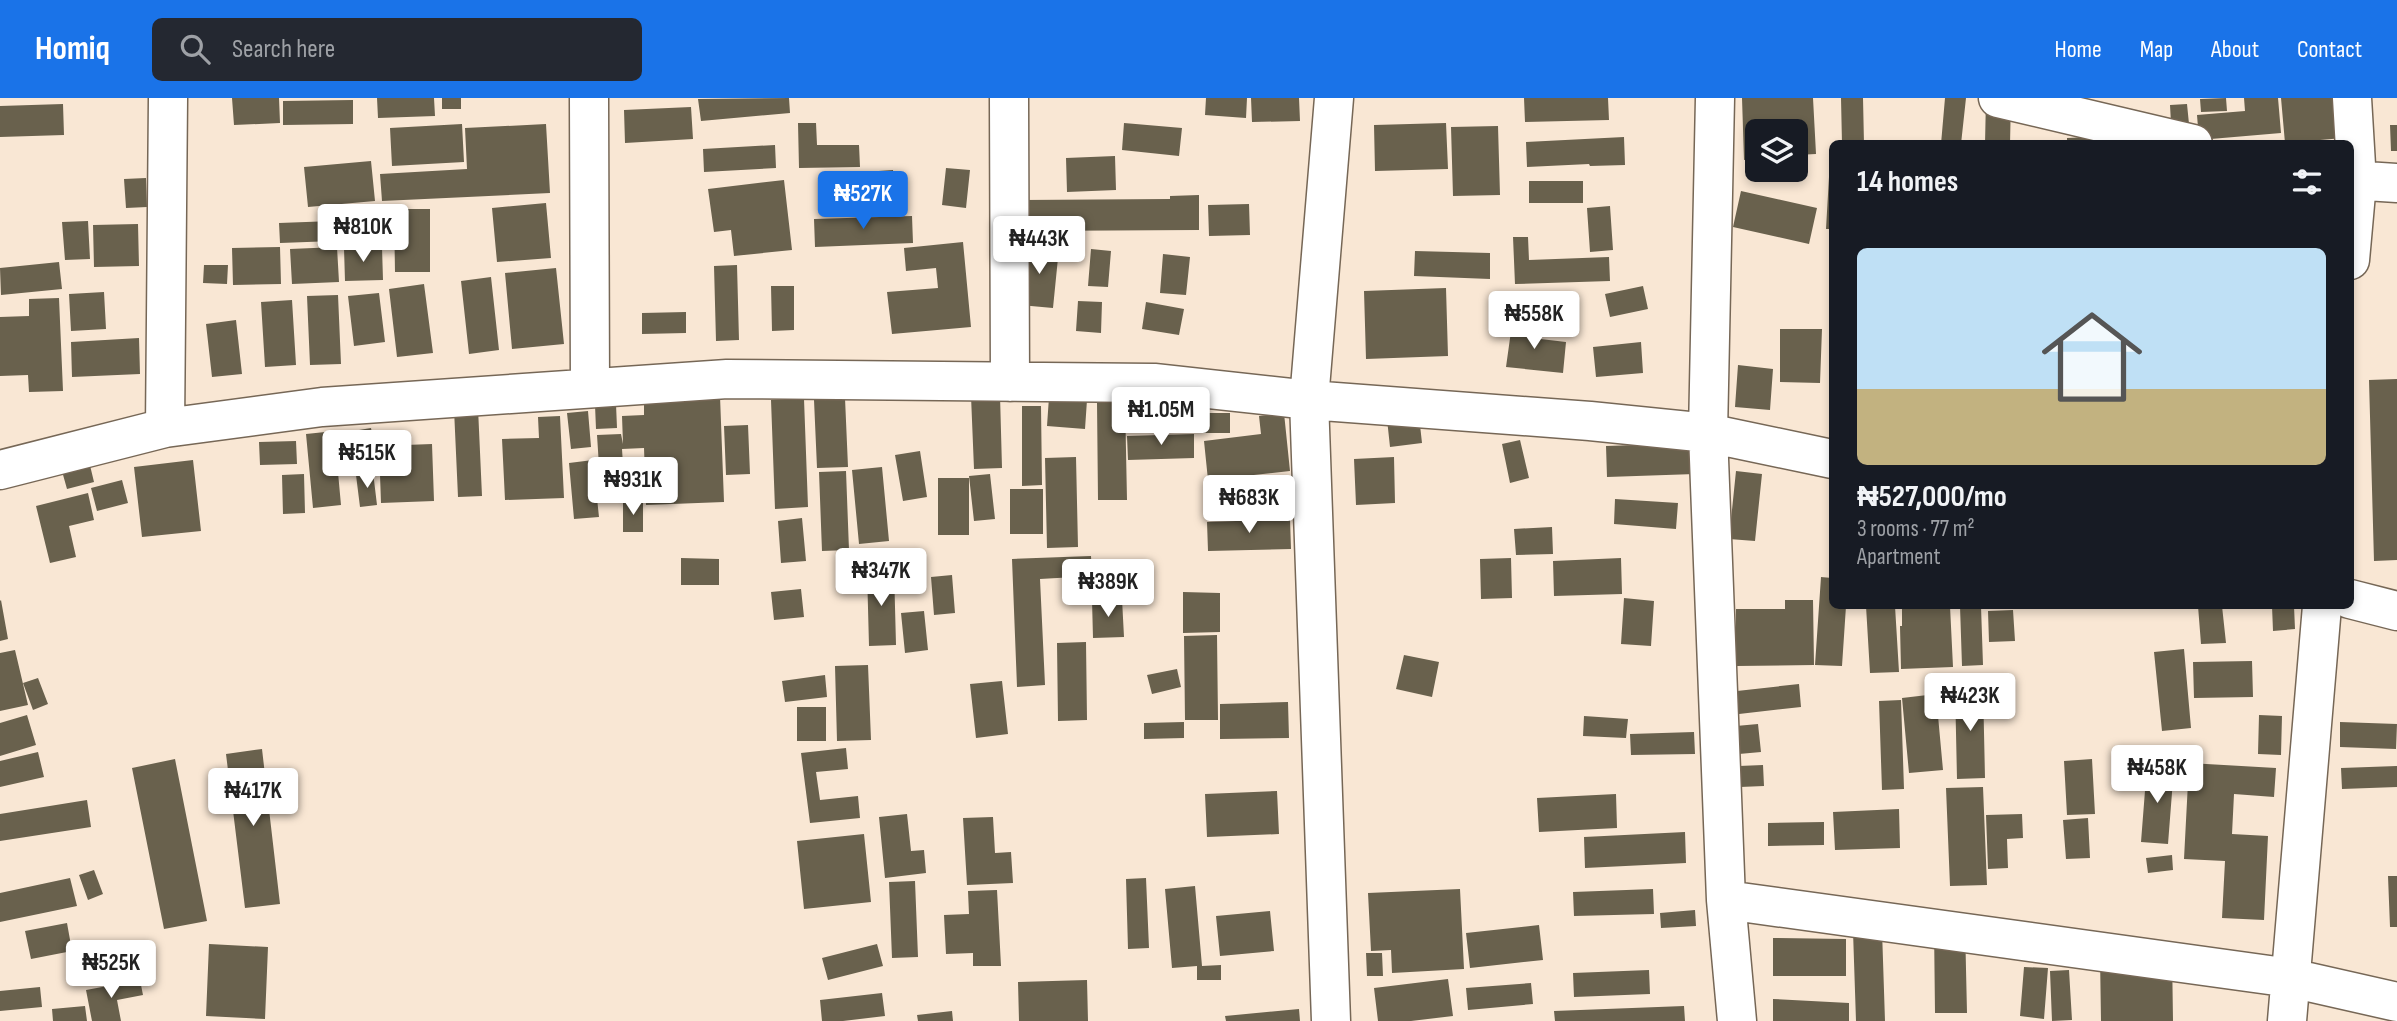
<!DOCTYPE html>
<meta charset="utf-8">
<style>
:root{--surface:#171b24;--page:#242831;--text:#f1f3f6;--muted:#9ea1a6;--line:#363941;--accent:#1a73e8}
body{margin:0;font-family:"Sofia Sans Condensed",sans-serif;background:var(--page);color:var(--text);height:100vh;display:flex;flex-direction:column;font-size:26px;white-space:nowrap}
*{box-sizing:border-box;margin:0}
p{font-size:23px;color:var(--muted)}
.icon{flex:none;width:38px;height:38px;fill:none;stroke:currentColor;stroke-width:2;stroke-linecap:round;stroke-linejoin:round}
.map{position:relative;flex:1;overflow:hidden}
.side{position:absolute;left:1829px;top:42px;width:525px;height:469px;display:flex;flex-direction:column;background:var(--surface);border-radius:10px;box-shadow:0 4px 10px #0003}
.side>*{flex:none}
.tools{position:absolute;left:1745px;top:21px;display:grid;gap:14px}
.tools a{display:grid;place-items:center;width:63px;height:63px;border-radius:10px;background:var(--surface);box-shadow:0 4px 10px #0003;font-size:35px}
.price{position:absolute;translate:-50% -60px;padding:0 16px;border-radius:7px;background:#fff;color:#222;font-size:23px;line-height:46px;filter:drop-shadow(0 2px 4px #0008)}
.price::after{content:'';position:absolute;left:50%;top:42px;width:21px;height:16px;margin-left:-10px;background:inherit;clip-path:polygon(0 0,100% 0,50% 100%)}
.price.active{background:var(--accent);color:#fff}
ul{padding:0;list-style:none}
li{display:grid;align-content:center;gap:14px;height:371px;padding:0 28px}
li+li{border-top:2px solid var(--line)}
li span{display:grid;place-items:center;height:217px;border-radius:10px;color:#555}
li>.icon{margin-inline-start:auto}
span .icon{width:126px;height:126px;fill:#fffc;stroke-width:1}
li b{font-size:30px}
h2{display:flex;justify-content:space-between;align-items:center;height:84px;padding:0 28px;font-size:30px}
header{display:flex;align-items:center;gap:42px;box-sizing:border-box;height:98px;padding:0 35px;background:var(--accent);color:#fff}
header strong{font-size:33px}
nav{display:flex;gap:38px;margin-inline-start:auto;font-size:24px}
.search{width:490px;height:63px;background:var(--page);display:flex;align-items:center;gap:18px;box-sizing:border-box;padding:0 24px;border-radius:10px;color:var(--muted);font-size:26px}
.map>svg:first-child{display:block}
.building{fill:#69614d}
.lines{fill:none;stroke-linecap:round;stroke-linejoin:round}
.street-casing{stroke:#766756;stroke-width:41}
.street{stroke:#fff;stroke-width:38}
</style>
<header>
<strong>Homiq</strong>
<div class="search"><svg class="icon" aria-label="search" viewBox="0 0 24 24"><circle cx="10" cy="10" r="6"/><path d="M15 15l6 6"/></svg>Search here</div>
<nav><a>Home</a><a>Map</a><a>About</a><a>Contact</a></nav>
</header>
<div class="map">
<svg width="2397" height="923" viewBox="0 0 2397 923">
<rect width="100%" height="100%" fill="#f9e7d4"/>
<!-- building -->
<path class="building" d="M 232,0 L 279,0 L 280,25 L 234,27 Z
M 377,0 L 434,0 L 435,18 L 378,20 Z
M 442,0 L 461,0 L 461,11 L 442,11 Z
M 789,0 L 790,15 L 701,23 L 698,1 Z
M 1206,0 L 1247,0 L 1246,20 L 1205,17 Z
M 1251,0 L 1299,0 L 1300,23 L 1252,24 Z
M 1524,0 L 1608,0 L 1609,22 L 1525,24 Z
M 1742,0 L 1813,0 L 1816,56 L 1796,57 L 1796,33 L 1757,33 L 1757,61 L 1744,62 Z
M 1841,0 L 1863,0 L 1864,46 L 1842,46 Z
M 1945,0 L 1966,0 L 1961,46 L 1941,46 Z
M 1986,0 L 2011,0 L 2010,46 L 1985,46 Z
M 2226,0 L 2227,13 L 2201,14 L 2200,1 Z
M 2244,0 L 2278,0 L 2281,35 L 2199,42 L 2197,17 L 2245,13 Z
M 2281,0 L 2339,0 L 2343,40 L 2285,45 Z
M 353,2 L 353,26 L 283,27 L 283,3 Z
M 63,6 L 64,37 L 0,39 L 0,8 Z
M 2187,6 L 2191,46 L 2171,25 L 2170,7 Z
M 691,9 L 693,41 L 625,45 L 624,12 Z
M 798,25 L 816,25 L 817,47 L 859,47 L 860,69 L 799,70 Z
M 1124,25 L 1182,30 L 1179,58 L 1122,52 Z
M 1446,25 L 1448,71 L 1375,73 L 1374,27 Z
M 462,26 L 464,64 L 392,68 L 390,30 Z
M 546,26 L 550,95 L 382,103 L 380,76 L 467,71 L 465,30 Z
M 2390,27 L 2397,27 L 2397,53 L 2391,53 Z
M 1498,28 L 1500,97 L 1453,98 L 1451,29 Z
M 2115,38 L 2116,46 L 2067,46 L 2067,40 Z
M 1624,39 L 1625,67 L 1590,68 L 1589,66 L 1527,69 L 1526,44 Z
M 775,47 L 776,70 L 704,74 L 703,51 Z
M 1115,58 L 1116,92 L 1067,94 L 1066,60 Z
M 371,63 L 375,103 L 308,109 L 304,69 Z
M 946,70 L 970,72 L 966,110 L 942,107 Z
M 893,72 L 895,97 L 851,100 L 850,75 Z
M 1829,79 L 1832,79 L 1832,131 L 1826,131 Z
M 146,80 L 147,109 L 126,110 L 124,81 Z
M 784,82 L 792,152 L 734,158 L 731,132 L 714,134 L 708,91 Z
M 1529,83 L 1583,83 L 1583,105 L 1529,105 Z
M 1741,93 L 1817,110 L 1809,146 L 1733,129 Z
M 1199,97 L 1199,132 L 1022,133 L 1022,102 L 1170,101 L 1170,98 Z
M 546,105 L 551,160 L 497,164 L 492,110 Z
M 1249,106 L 1250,137 L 1209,138 L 1208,107 Z
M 1610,108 L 1613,152 L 1590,154 L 1587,110 Z
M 394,111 L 430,111 L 430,174 L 395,174 Z
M 912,118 L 913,145 L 815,149 L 814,121 Z
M 360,122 L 361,142 L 280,145 L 279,125 Z
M 88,123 L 90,161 L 65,162 L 62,124 Z
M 138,126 L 139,168 L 94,169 L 93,127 Z
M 1513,139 L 1528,139 L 1529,162 L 1609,159 L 1610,183 L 1515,186 Z
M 963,144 L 971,229 L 892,236 L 887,194 L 938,190 L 936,170 L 906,173 L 904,150 Z
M 1025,147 L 1059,150 L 1053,210 L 1020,207 Z
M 280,149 L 281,186 L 233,187 L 232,150 Z
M 337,149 L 339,184 L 292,186 L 290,151 Z
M 382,149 L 383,182 L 345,183 L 344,150 Z
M 1091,151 L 1111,153 L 1108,189 L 1088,188 Z
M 1415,153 L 1490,155 L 1490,181 L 1414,178 Z
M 1163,156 L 1190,159 L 1186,197 L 1160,195 Z
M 59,164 L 62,191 L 1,197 L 0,170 Z
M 204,167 L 228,167 L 227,186 L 203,185 Z
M 737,167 L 739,242 L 716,243 L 714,168 Z
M 556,170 L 564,246 L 512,251 L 505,175 Z
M 491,179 L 499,252 L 469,256 L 461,183 Z
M 424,186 L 433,255 L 397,259 L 389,191 Z
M 771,188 L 794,188 L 794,232 L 772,233 Z
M 1643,188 L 1648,211 L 1610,219 L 1605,196 Z
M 1446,190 L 1448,258 L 1366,261 L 1364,193 Z
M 104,194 L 106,231 L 71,233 L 69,196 Z
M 379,195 L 385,244 L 354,248 L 348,198 Z
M 338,197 L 341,266 L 310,267 L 307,198 Z
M 59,200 L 63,293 L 29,294 L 28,277 L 0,278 L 0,219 L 29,218 L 29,201 Z
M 292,202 L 296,267 L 265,269 L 261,204 Z
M 1078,203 L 1102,204 L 1101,235 L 1076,233 Z
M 1146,204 L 1184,211 L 1179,237 L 1142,231 Z
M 686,214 L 686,235 L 642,236 L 642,215 Z
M 236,222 L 242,276 L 212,279 L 206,226 Z
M 1512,226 L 1534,228 L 1532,240 L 1566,244 L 1563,275 L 1506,269 Z
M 1780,231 L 1822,231 L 1820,285 L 1780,284 Z
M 139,240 L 140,276 L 72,279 L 71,244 Z
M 1641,244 L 1643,275 L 1596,279 L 1593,249 Z
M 1738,267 L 1773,271 L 1770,312 L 1735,309 Z
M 2397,281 L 2397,462 L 2374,463 L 2369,282 Z
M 1000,297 L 1002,370 L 974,371 L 971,298 Z
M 720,298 L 724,404 L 646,407 L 644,350 L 622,351 L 625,398 L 601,399 L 597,337 L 621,336 L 623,346 L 622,318 L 644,317 L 644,301 Z
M 1049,299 L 1087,302 L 1085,331 L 1047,328 Z
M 845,300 L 848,369 L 817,370 L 814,302 Z
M 804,301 L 808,409 L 775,411 L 771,302 Z
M 1125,303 L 1127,402 L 1098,402 L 1097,304 Z
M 616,306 L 617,330 L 596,331 L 595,307 Z
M 1022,308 L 1041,308 L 1042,387 L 1022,388 Z
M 478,310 L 482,398 L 458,399 L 454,311 Z
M 588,313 L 591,349 L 571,351 L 567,315 Z
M 1200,315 L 1230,315 L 1230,335 L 1200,335 Z
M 1284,315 L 1290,373 L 1208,382 L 1204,343 L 1261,336 L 1259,318 Z
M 560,318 L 564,400 L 505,402 L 502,341 L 539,340 L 538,319 Z
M 1419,318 L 1422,345 L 1390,349 L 1387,321 Z
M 748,327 L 750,376 L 726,377 L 724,328 Z
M 371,330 L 377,362 L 341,369 L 335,342 L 341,407 L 313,410 L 306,336 L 335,333 L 335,336 Z
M 1194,336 L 1194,360 L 1128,362 L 1127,338 Z
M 1520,342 L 1529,380 L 1510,385 L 1502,346 Z
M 296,343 L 297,366 L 260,367 L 259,344 Z
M 1694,345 L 1695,376 L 1607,379 L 1606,348 Z
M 432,346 L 434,403 L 381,405 L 379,348 Z
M 920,353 L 927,399 L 903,403 L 895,357 Z
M 88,359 L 94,384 L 67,391 L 60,366 Z
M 1076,359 L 1078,449 L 1047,450 L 1045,360 Z
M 1394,359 L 1395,405 L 1356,407 L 1354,361 Z
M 193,362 L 201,433 L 142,439 L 134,369 Z
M 593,362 L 599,419 L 574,421 L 569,365 Z
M 882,369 L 889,443 L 859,446 L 852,372 Z
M 846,373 L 849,452 L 822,453 L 819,374 Z
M 1736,373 L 1762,376 L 1755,443 L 1729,441 Z
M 373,374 L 377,407 L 360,409 L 356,377 Z
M 304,376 L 305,415 L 283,416 L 282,377 Z
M 990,376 L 995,421 L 974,423 L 969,378 Z
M 938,380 L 969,380 L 969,437 L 938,437 Z
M 122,382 L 128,405 L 97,413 L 91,390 Z
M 1010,391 L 1043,391 L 1043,436 L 1010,436 Z
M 1276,391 L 1277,414 L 1217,417 L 1216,394 Z
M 88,395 L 94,422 L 69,428 L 76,459 L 50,465 L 36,408 Z
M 1615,401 L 1678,405 L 1676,431 L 1614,426 Z
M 623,404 L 643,404 L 643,434 L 623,434 Z
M 802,420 L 806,463 L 781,465 L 778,423 Z
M 1290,421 L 1291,451 L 1208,453 L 1207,424 Z
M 1552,429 L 1553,456 L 1516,457 L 1514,431 Z
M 1091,458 L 1092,478 L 1040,481 L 1045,587 L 1017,589 L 1012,461 Z
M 681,460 L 719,461 L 719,487 L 681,487 Z
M 1511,460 L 1512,500 L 1481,501 L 1480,461 Z
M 1621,460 L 1622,496 L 1554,498 L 1553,463 Z
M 894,471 L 896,547 L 869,548 L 867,472 Z
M 952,477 L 955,515 L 934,517 L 931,479 Z
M 1821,479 L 1832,480 L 1832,508 L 1846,508 L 1842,568 L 1815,567 Z
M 801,491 L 804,519 L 774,522 L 771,494 Z
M 1183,494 L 1220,495 L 1220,534 L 1183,535 Z
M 1624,500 L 1654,503 L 1651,548 L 1621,546 Z
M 1122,501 L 1124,539 L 1093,540 L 1092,502 Z
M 1,502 L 8,541 L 0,543 L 0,503 Z
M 1785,502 L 1813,502 L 1814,567 L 1736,568 L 1736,511 L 1785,511 Z
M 1866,508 L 1895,508 L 1899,574 L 1870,575 Z
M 1902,508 L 1950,508 L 1953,569 L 1901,571 L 1900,528 L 1902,528 Z
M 1960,508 L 1981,508 L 1983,567 L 1962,568 Z
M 2198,508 L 2222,508 L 2226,545 L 2201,546 Z
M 2272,508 L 2294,508 L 2295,531 L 2273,533 Z
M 2013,512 L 2015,543 L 1989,544 L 1988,513 Z
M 924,513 L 928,552 L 905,555 L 901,515 Z
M 1217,537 L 1218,622 L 1185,622 L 1184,538 Z
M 1086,544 L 1087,622 L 1058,623 L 1057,545 Z
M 2184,551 L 2191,630 L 2162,633 L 2154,554 Z
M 15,552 L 28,607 L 0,613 L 0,555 Z
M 1404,557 L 1439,564 L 1432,599 L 1396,591 Z
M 2252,563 L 2253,599 L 2194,600 L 2193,564 Z
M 868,567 L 871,642 L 837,643 L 835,568 Z
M 1177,571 L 1181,589 L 1152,596 L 1147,577 Z
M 825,577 L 827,599 L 785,604 L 782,583 Z
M 38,580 L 48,606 L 33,612 L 23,585 Z
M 1002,583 L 1008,636 L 976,640 L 970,586 Z
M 1799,586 L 1801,609 L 1739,616 L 1737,593 Z
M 1955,589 L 1983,589 L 1985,680 L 1957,681 Z
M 1936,596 L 1943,672 L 1909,675 L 1902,600 Z
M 1901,602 L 1904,691 L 1882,692 L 1879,603 Z
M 1288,604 L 1289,640 L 1220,641 L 1220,606 Z
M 797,609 L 826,609 L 826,643 L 797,643 Z
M 27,617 L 36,647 L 0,658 L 0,625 Z
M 2259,617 L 2282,618 L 2281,657 L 2258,656 Z
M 1584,618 L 1628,621 L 1626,640 L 1583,638 Z
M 1184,624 L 1184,640 L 1144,641 L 1144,625 Z
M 2340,624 L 2397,626 L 2396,651 L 2340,649 Z
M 1758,626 L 1761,654 L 1739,656 L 1736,628 Z
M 1694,634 L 1695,656 L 1631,657 L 1630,636 Z
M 846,650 L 848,671 L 816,674 L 820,702 L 858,698 L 860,720 L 810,725 L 801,655 Z
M 262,651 L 280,806 L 245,810 L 226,656 Z
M 38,654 L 44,679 L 0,689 L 0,663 Z
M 175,661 L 207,823 L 164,831 L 132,670 Z
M 2092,661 L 2095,716 L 2067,717 L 2064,663 Z
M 2189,665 L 2276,670 L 2274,699 L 2234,696 L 2232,736 L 2268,738 L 2264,822 L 2222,820 L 2225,763 L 2184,761 Z
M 1763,667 L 1764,688 L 1740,689 L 1739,668 Z
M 2147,667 L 2174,669 L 2168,746 L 2141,744 Z
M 2397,668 L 2397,689 L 2342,691 L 2341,670 Z
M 1983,689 L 1987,787 L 1950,788 L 1946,690 Z
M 1277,693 L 1279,736 L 1207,739 L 1205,696 Z
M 1616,696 L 1617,730 L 1539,734 L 1537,700 Z
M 87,702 L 91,729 L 0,743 L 0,716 Z
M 1899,711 L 1900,750 L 1835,752 L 1833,714 Z
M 907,716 L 911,753 L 924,752 L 926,775 L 885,780 L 879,719 Z
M 2022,716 L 2023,740 L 2007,741 L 2008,770 L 1988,771 L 1986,717 Z
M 993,719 L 995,755 L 1011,754 L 1013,785 L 967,787 L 963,720 Z
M 2088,720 L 2090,760 L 2066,761 L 2063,722 Z
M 1824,724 L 1824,747 L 1768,748 L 1768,725 Z
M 1685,734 L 1686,765 L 1585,770 L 1584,739 Z
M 864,736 L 871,804 L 804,811 L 797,743 Z
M 2172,757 L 2173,772 L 2148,775 L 2146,760 Z
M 94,772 L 103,796 L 88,802 L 79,777 Z
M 2388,778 L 2397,778 L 2397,829 L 2390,829 Z
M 70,780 L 77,808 L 0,824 L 0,795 Z
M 1146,780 L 1149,850 L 1128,851 L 1126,781 Z
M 915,783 L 918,859 L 892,860 L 889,784 Z
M 1195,788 L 1202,868 L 1221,867 L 1221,882 L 1197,882 L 1197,868 L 1172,870 L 1165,791 Z
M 1460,791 L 1464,871 L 1392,875 L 1391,852 L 1371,853 L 1368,795 Z
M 1653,791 L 1654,816 L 1574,818 L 1573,794 Z
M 997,792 L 1001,868 L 973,868 L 973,855 L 946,856 L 944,817 L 969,816 L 968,793 Z
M 1695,812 L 1696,828 L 1661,830 L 1660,815 Z
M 1270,813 L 1274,853 L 1220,858 L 1216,818 Z
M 67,825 L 72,853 L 31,861 L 25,833 Z
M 1539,827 L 1543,862 L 1470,870 L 1466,835 Z
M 1965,827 L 1967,915 L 1935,915 L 1934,828 Z
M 1882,832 L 1885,923 L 1856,923 L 1853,833 Z
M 1773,840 L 1846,841 L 1846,878 L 1773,878 Z
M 209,846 L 268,849 L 265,921 L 206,918 Z
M 877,846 L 883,868 L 828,882 L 822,860 Z
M 2172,854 L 2173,923 L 2101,923 L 2100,858 Z
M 1366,855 L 1382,855 L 1383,878 L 1367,878 Z
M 2024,869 L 2048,870 L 2044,921 L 2020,918 Z
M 1649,872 L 1650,896 L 1574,899 L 1573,875 Z
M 2069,872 L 2072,922 L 2052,923 L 2050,873 Z
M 1448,881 L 1453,918 L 1411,923 L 1378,923 L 1374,890 Z
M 140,882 L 143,897 L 117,902 L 121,923 L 92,923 L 86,892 Z
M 1087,882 L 1088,923 L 1019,923 L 1018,884 Z
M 1531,885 L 1533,906 L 1468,912 L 1466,890 Z
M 40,889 L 42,909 L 0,913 L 0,893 Z
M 882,895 L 885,918 L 843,923 L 822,923 L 820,902 Z
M 1773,901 L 1849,905 L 1849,923 L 1773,923 Z
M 85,908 L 87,923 L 53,923 L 52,911 Z
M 1684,908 L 1685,923 L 1555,923 L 1554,913 Z
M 1299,911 L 1300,923 L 1226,923 L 1225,918 Z
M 952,913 L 953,923 L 918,923 L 917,917 Z"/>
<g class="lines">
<defs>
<path id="street" d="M 589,0 L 590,290
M 1009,0 L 1010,284
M 1715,0 L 1708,335 L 1726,802 L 1737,923
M 1998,0 L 2193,46
M 2350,82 L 2397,85
M 2350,162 L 2357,84 L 2352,0
M 165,330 L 168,0
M 0,372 L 165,330 L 322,309 L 727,281 L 1154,285 L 1309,302 L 1590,323 L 1708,335 L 1832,361
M 2350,501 L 2397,513
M 1726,802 L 2291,880 L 2397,904
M 1331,923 L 1309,302 L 1334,0
M 2287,923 L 2322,508"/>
</defs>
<!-- street casing -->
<use href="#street" class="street-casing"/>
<!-- street -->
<use href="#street" class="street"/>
</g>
</svg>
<div class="tools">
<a><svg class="icon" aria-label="layers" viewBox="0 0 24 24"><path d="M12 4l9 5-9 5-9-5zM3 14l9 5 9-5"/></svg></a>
</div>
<b class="price active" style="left:863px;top:133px">₦527K</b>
<b class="price" style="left:363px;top:166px">₦810K</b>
<b class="price" style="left:1039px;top:178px">₦443K</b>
<b class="price" style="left:1534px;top:253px">₦558K</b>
<b class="price" style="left:1161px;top:349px">₦1.05M</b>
<b class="price" style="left:367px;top:392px">₦515K</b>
<b class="price" style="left:633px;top:419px">₦931K</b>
<b class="price" style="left:1249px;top:437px">₦683K</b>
<b class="price" style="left:881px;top:510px">₦347K</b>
<b class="price" style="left:1108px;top:521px">₦389K</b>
<b class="price" style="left:1970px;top:635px">₦423K</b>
<b class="price" style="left:2157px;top:707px">₦458K</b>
<b class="price" style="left:253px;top:730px">₦417K</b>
<b class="price" style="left:111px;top:902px">₦525K</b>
<section class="side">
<h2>14 homes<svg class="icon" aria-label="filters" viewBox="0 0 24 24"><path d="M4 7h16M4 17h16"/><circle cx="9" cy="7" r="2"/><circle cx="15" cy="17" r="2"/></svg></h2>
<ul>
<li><span style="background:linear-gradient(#bfe0f5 65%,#c2b280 0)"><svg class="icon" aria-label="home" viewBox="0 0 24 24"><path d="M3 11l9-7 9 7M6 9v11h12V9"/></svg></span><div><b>₦527,000/mo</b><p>3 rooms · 77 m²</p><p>Apartment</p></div></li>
</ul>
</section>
</div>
